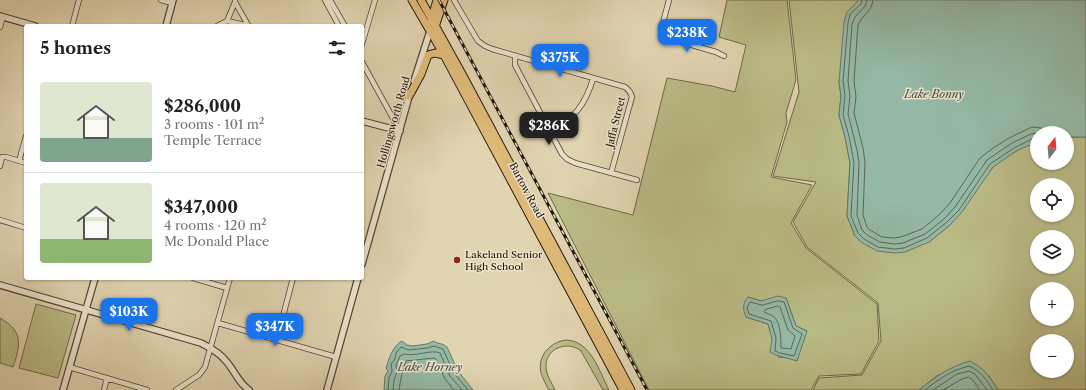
<!DOCTYPE html>
<meta charset="utf-8">
<style>
:root{--surface:#fff;--page:#f2f2f2;--text:#222;--muted:#767676;--line:#e0e0e0;--accent:#1a73e8}
body{margin:0;font-family:"Libre Caslon Text",serif;background:var(--page);color:var(--text);height:100vh;display:flex;flex-direction:column;font-size:15px;white-space:nowrap}
*{box-sizing:border-box;margin:0}
p{font-size:13px;color:var(--muted)}
.icon{flex:none;width:22px;height:22px;fill:none;stroke:currentColor;stroke-width:2;stroke-linecap:round;stroke-linejoin:round}
.map{position:relative;flex:1;overflow:hidden}
.panel{position:absolute;left:24px;top:24px;width:340px;height:256px;display:flex;flex-direction:column;background:var(--surface);border-radius:4px;box-shadow:0 1px 3px #0004}
.panel>*{flex:none}
.needle{width:26px;rotate:16deg}
.controls{position:absolute;left:1030px;top:126px;display:grid;gap:8px}
.controls a{display:grid;place-items:center;width:44px;height:44px;border-radius:50%;background:var(--surface);box-shadow:0 1px 3px #0004;font-size:20px}
.price{position:absolute;translate:-50% -34px;padding:0 9px;border-radius:8px;background:var(--accent);color:#fff;font-size:13px;line-height:26px;filter:drop-shadow(0 1px 2px #0008)}
.price::after{content:'';position:absolute;left:50%;top:24px;width:12px;height:9px;margin-left:-6px;background:inherit;clip-path:polygon(0 0,100% 0,50% 100%)}
.price.selected{background:#222;color:#fff}
ul{padding:0;list-style:none}
li{display:flex;align-items:center;gap:12px;height:100px;padding:0 16px}
li+li{border-top:1px solid var(--line)}
li span{display:grid;place-items:center;flex:none;width:112px;height:80px;border-radius:4px;color:#555}
li>.icon{margin-inline-start:auto}
span .icon{width:48px;height:48px;fill:#fffc;stroke-width:1}
li b{font-size:17px}
h2{display:flex;justify-content:space-between;align-items:center;height:48px;padding:0 16px;font-size:17px}
.map>svg:first-child{display:block}
.green{fill:#babb86;stroke:#6d6848;fill-rule:evenodd}
.water{fill:#95b9a6;stroke:#667768}
.lines{fill:none;stroke-linecap:round;stroke-linejoin:round}
.shore{stroke:#5a6758;stroke-width:1}
.minor-casing{stroke:#504534;stroke-width:6}
.tertiary-casing{stroke:#504534;stroke-width:8}
.primary-casing{stroke:#20150b;stroke-width:9}
.minor{stroke:#ece3cc;stroke-width:4.5}
.tertiary{stroke:#ece3cc;stroke-width:5.5}
.primary{stroke:#e0ba78;stroke-width:7}
.rail-casing{stroke:#20150b;stroke-width:3}
.rail{stroke:#ece3cc;stroke-width:1.5;stroke-dasharray:4.5;stroke-linecap:butt}
.poi-dot{fill:#8f2418;stroke:#ece3cc;stroke-width:1.5}
.labels{text-anchor:middle;stroke-width:3;stroke-linejoin:round;paint-order:stroke}
.street-label{font-size:10px;fill:#20150b;stroke:#ece3cc}
.poi-label{font-size:10px;fill:#20150b;stroke:#ece3cc;text-anchor:start}
.water-label{font-size:11px;font-style:italic;fill:#494e41;stroke:#ece3cc}
</style>
<div class="map">
<svg width="1086" height="390" viewBox="0 0 1086 390">
<rect width="100%" height="100%" fill="#e1d4b1"/>
<filter id="stains"><feTurbulence type="fractalNoise" baseFrequency=".005" numOctaves="4"/><feColorMatrix values="0 0 0 0 .2 0 0 0 0 .09 0 0 0 0 .02 0 0 0 .5 -.17"/></filter>
<radialGradient id="worn" r=".72"><stop offset=".6" stop-color="#630" stop-opacity="0"/><stop offset="1" stop-color="#630" stop-opacity=".3"/></radialGradient>
<!-- green -->
<path class="green" d="M 727,0 L 787,0 L 796,80 L 786,113 L 787,122 L 771,177 L 812,185 L 792,221 L 791,223 L 806,248 L 877,304 L 879,341 L 861,374 L 819,376 L 811,390 L 649,390 L 548,193 L 633,215 L 667,78 L 712,86 L 735,92 L 746,45 L 719,37 ZM 748,297 L 761,301 L 786,298 L 796,326 L 807,331 L 789,358 L 778,357 L 768,324 L 746,317 Z
M 789,0 L 859,0 L 839,82 L 841,96 L 839,115 L 845,137 L 850,163 L 847,216 L 855,236 L 929,242 L 950,225 L 993,167 C 1006,157 1021,147 1037,142 L 1037,163 L 1067,163 L 1067,137 L 1086,137 L 1086,390 L 998,390 L 989,376 L 938,375 L 919,390 L 813,390 L 819,378 L 862,375 L 881,341 L 878,303 L 807,247 L 793,222 L 816,182 L 773,176 L 799,92 ZM 1037,185 L 1067,185 L 1067,215 L 1037,215 ZM 1037,237 L 1067,237 L 1067,267 L 1037,267 ZM 1037,289 L 1067,289 L 1067,319 L 1037,319 ZM 1037,341 L 1067,341 L 1067,371 L 1037,371 Z
M 36,304 L 76,315 L 58,378 L 19,368 Z
M 0,318 C 23,331 21,344 13,367 L 0,363 Z
M 566,340 C 591,341 599,371 609,390 L 603,390 L 581,351 C 568,340 545,348 546,367 C 546,375 552,383 555,390 L 549,390 C 546,385 543,379 541,373 C 537,356 550,342 566,340 Z"/>
<!-- water -->
<path class="water" d="M 859,0 L 1086,0 L 1086,137 L 1067,137 L 1067,133 L 1037,133 L 1037,142 L 1016,151 L 993,167 L 962,212 L 950,225 L 929,242 L 905,252 L 895,253 L 877,251 L 861,242 L 855,236 L 847,216 L 850,163 L 845,137 L 839,115 L 841,96 L 839,82 L 844,22 L 847,12 Z
M 778,296 L 786,298 L 796,326 L 807,331 L 797,361 C 788,358 779,357 770,352 L 772,339 L 768,324 L 746,317 C 743,309 742,304 748,297 L 761,301 Z
M 402,341 L 407,345 L 412,346 L 427,344 L 434,341 C 437,344 443,343 447,347 L 458,371 L 473,390 L 384,390 L 385,376 L 388,371 L 386,368 C 389,358 393,346 402,341 Z
M 970,361 C 984,368 989,376 998,390 L 919,390 C 937,376 947,368 970,361 Z"/>
<g class="lines">
<!-- shore -->
<path class="shore" d="M 862,0 L 861,4 L 850,14 L 848,23 L 843,81 L 845,96 L 843,115 L 849,136 L 854,163 L 851,216 L 858,233 L 864,239 L 878,247 L 894,249 L 904,248 L 927,238 L 947,222 L 959,210 L 990,164 L 1014,148 L 1032,139 L 1037,138
M 867,0 L 865,6 L 855,17 L 852,24 L 848,81 L 850,96 L 848,114 L 857,150 L 859,163 L 857,215 L 862,230 L 867,235 L 880,242 L 894,244 L 903,243 L 925,234 L 944,219 L 955,207 L 987,160 L 1012,143 L 1031,134 L 1037,133
M 873,0 C 872,12 862,15 858,25 L 854,81 L 856,97 L 854,113 L 863,148 L 865,162 L 863,215 L 867,227 L 870,230 L 882,237 L 894,238 L 901,237 L 922,229 L 940,214 L 950,203 L 980,158 L 993,148 L 1009,138 L 1032,127 L 1041,128 L 1049,133
M 778,301 L 784,302 L 793,328 L 802,334 L 794,356 L 780,353 L 775,351 L 776,338 L 771,321 L 749,314 L 747,308 L 750,302 L 762,305 Z
M 778,306 L 780,307 L 788,330 L 795,336 L 791,349 L 781,348 C 781,339 781,322 773,316 C 770,314 767,314 764,312 L 765,310 Z
M 388,390 L 389,378 L 392,371 L 391,364 L 395,359 L 396,353 L 401,347 L 409,350 L 427,348 L 434,346 L 443,349 L 454,373 L 468,390
M 393,390 L 394,380 L 397,372 L 396,365 L 400,356 L 404,354 C 416,357 431,349 440,353 L 450,376 L 462,390
M 399,390 C 400,383 403,367 406,361 L 434,358 L 436,359 L 445,379 L 454,390
M 925,390 C 939,379 952,370 969,366 C 981,371 986,379 993,390
M 933,390 L 957,374 L 969,371 L 975,374 L 987,390
M 943,390 L 960,380 L 968,377 L 972,379 L 980,390"/>
<defs>
<path id="minor" d="M 161,0 L 172,3
M 235,0 L 235,2 L 248,25
M 325,0 L 339,26
M 330,0 L 345,26
M 454,0 L 475,36 L 478,41 L 485,46 L 492,49 L 625,87 C 629,90 631,92 632,97 L 611,173
M 669,0 L 661,30 L 664,37 L 716,52 L 724,56
M 227,21 L 235,2
M 72,26 L 79,0
M 217,26 L 227,21 L 249,26
M 0,27 L 3,17
M 362,44 L 375,0
M 515,57 L 515,65 L 562,154 L 567,159 L 575,163 L 637,180
M 362,62 L 400,131
M 550,131 C 575,118 585,105 593,79
M 19,161 L 26,136
M 0,166 L 2,157 L 6,157 L 26,163
M 0,220 L 26,228
M 193,278 L 227,288
M 218,323 L 336,357
M 277,339 L 293,278
M 69,367 L 147,390
M 104,390 L 107,378
M 176,390 L 199,375 L 205,367 L 230,278"/>
<path id="tertiary" d="M 0,16 L 35,26
M 166,26 L 173,0
M 414,81 L 430,31
M 362,121 L 400,131
M 362,264 L 410,93
M 0,285 L 201,343 C 210,348 219,352 225,360 C 234,369 238,383 249,390
M 63,390 L 95,278
M 327,390 L 358,278"/>
<path id="primary" d="M 412,0 L 444,55 L 623,390
M 421,0 L 462,74 L 631,390
M 431,21 L 437,0
M 435,27 L 444,0
M 409,96 L 421,74 L 428,55 L 435,53 L 444,55"/>
</defs>
<!-- minor casing -->
<use href="#minor" class="minor-casing"/>
<!-- tertiary casing -->
<use href="#tertiary" class="tertiary-casing"/>
<!-- primary casing -->
<use href="#primary" class="primary-casing"/>
<!-- minor -->
<use href="#minor" class="minor"/>
<!-- tertiary -->
<use href="#tertiary" class="tertiary"/>
<!-- primary -->
<use href="#primary" class="primary"/>
<defs>
<path id="rail" d="M 439,0 L 647,390"/>
</defs>
<!-- rail casing -->
<use href="#rail" class="rail-casing"/>
<!-- rail -->
<use href="#rail" class="rail"/>
</g>
<!-- markers -->
<circle class="poi-dot" cx="457" cy="260" r="4"/>
<g class="labels">
<!-- street labels -->
<g class="street-label">
<text transform="translate(393 122) rotate(-74)" y="4">Hollingsworth Road</text>
<text transform="translate(615 122) rotate(-76)" y="4">Jaffa Street</text>
<text transform="translate(527 190) rotate(62)" y="4">Bartow Road</text>
</g>
<!-- poi labels -->
<g class="poi-label">
<text x="465" y="258">Lakeland Senior<tspan x="465" dy="12">High School</tspan></text>
</g>
<!-- water labels -->
<g class="water-label">
<text x="934" y="98">Lake Bonny</text>
<text x="430" y="371">Lake Horney</text>
</g>
</g>
<rect width="100%" height="100%" filter="url(#stains)"/>
<rect width="100%" height="100%" fill="url(#worn)"/>
</svg>
<div class="controls">
<a><svg class="needle" viewBox="-14 -14 28 28"><path d="M0-13l5 13h-10z" fill="#e53935"/><path d="M0 13l5-13h-10z" fill="#767676"/></svg></a>
<a><svg class="icon" aria-label="locate" viewBox="0 0 24 24"><circle cx="12" cy="12" r="6"/><path d="M12 2v4M12 18v4M2 12h4M18 12h4"/></svg></a>
<a><svg class="icon" aria-label="layers" viewBox="0 0 24 24"><path d="M12 4l9 5-9 5-9-5zM3 14l9 5 9-5"/></svg></a>
<a>+</a>
<a>−</a>
</div>
<b class="price" style="left:687px;top:53px">$238K</b>
<b class="price" style="left:560px;top:78px">$375K</b>
<b class="price selected" style="left:549px;top:146px">$286K</b>
<b class="price" style="left:129px;top:332px">$103K</b>
<b class="price" style="left:275px;top:347px">$347K</b>
<section class="panel">
<h2>5 homes<svg class="icon" aria-label="filters" viewBox="0 0 24 24"><path d="M4 7h16M4 17h16"/><circle cx="9" cy="7" r="2"/><circle cx="15" cy="17" r="2"/></svg></h2>
<ul>
<li><span style="background:linear-gradient(#dfe7d0 70%,#7fa58c 0)"><svg class="icon" aria-label="home" viewBox="0 0 24 24"><path d="M3 11l9-7 9 7M6 9v11h12V9"/></svg></span><div><b>$286,000</b><p>3 rooms · 101 m²</p><p>Temple Terrace</p></div></li>
<li><span style="background:linear-gradient(#dfe7d0 70%,#8fb573 0)"><svg class="icon" aria-label="home" viewBox="0 0 24 24"><path d="M3 11l9-7 9 7M6 9v11h12V9"/></svg></span><div><b>$347,000</b><p>4 rooms · 120 m²</p><p>Mc Donald Place</p></div></li>
</ul>
</section>
</div>
